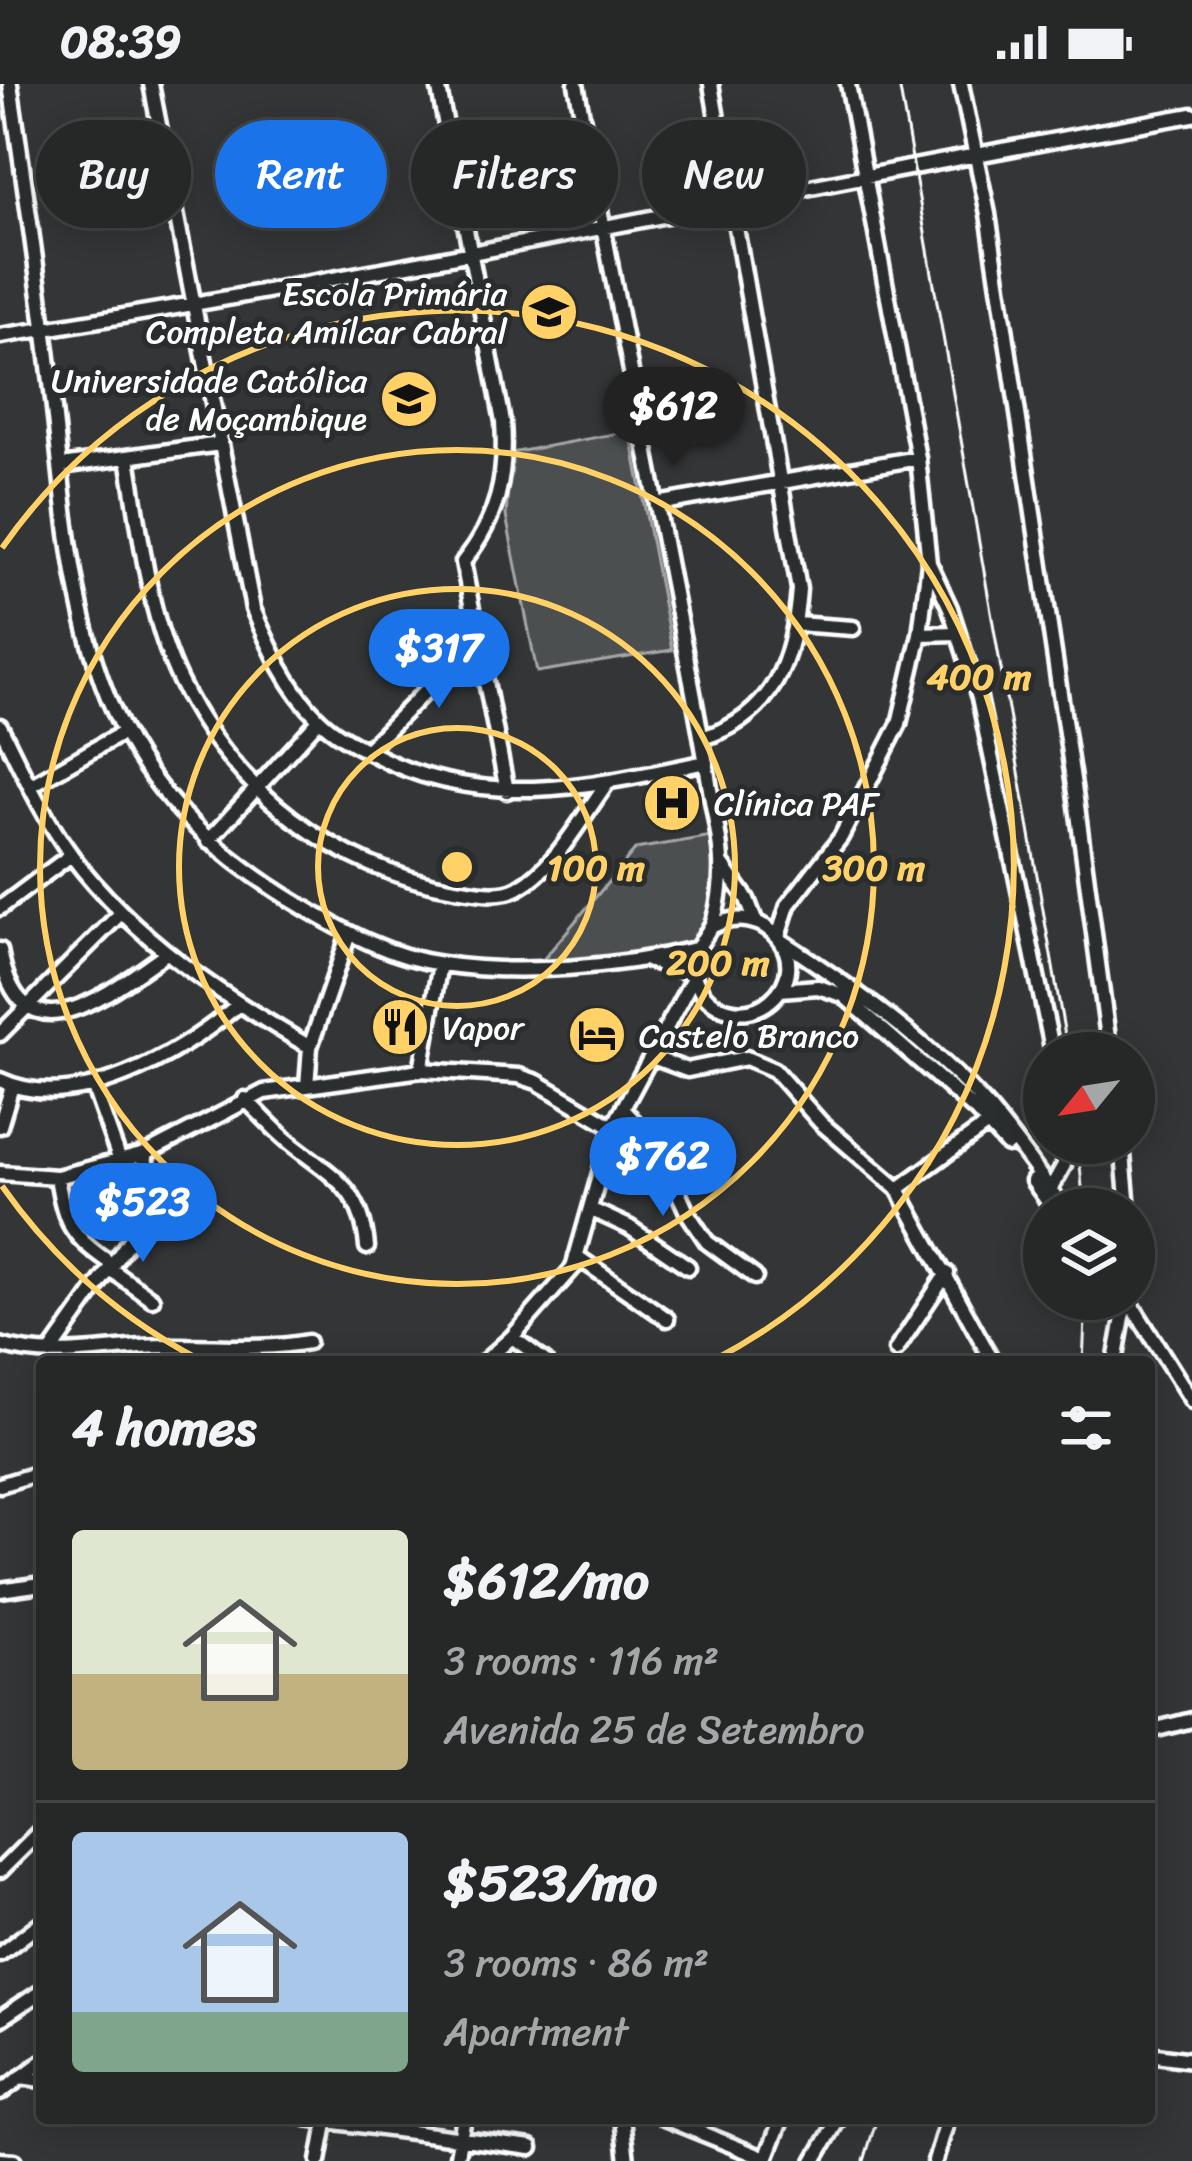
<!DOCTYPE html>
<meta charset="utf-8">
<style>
:root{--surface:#262828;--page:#323434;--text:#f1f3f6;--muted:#a4a6a8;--line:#424445;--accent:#1a73e8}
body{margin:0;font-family:Sriracha,sans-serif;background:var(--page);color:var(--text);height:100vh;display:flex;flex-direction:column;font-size:45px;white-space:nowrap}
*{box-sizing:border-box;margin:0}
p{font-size:39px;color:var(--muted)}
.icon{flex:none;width:66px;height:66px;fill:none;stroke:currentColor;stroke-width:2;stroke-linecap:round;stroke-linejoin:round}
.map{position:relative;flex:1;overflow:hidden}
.side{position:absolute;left:36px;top:1272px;width:1119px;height:768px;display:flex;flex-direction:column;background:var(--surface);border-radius:12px;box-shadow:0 6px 30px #0003,0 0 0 3px var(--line)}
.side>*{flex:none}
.guide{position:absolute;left:36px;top:36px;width:1122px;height:108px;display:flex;gap:24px}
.needle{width:78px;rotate:240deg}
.tools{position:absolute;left:1023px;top:948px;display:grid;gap:24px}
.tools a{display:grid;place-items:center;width:132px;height:132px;border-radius:50%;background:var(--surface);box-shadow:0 6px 30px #0003,0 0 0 3px var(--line);font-size:60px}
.price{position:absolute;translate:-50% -102px;padding:0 27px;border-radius:42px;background:var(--accent);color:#fff;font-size:39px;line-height:78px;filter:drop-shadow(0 3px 6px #0008)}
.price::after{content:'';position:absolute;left:50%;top:72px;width:36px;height:27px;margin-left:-18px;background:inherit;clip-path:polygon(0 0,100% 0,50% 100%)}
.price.current{background:#222;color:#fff}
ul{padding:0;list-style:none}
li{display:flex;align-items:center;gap:36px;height:300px;padding:0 36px}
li+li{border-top:3px solid var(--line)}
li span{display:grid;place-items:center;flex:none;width:336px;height:240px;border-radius:12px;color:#555}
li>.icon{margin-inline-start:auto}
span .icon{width:144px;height:144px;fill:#fffc;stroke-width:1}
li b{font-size:51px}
h2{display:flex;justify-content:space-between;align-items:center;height:144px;padding:0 36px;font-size:51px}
.pill{padding:0 42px;border-radius:54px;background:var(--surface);box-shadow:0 6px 30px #0003,0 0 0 3px var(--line);font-size:42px;line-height:108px}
.pill.current{background:var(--accent);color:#fff}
.status{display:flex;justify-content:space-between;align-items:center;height:84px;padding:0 60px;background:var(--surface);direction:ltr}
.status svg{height:33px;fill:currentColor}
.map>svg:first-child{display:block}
.park{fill:#4c4f50;stroke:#a6a7a8;stroke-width:3}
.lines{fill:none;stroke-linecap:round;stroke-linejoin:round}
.minor-casing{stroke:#fff;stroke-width:21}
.minor{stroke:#2a2d2e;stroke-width:12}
.rail{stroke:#fff;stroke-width:3}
.ring{fill:none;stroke:#ffd166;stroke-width:6}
.labels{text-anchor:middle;stroke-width:10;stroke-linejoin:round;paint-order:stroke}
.poi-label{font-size:33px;fill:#fff;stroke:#2a2d2e;text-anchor:start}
.centre{fill:#ffd166;stroke:#2a2d2e;stroke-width:6}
.ring-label{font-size:36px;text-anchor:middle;font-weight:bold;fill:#ffd166;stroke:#2a2d2e;stroke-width:10;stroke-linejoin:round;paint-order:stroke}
</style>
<div class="status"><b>08:39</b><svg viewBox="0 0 49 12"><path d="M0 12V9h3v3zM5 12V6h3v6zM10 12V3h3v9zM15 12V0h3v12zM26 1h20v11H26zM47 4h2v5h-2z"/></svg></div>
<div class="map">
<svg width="1192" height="2077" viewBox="0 0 1192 2077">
<rect width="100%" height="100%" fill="#333536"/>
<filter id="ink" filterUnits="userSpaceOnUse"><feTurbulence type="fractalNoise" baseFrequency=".00833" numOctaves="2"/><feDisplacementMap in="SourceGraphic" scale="24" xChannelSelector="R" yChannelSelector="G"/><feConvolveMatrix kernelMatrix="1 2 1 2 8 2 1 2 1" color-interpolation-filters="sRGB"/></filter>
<g filter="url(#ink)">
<!-- park -->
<path class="park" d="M 630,347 L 672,566 L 537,588 L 506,432 L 511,369 Z
M 712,752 C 720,802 719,860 657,873 L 542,877 L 636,765 Z"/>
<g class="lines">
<defs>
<path id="minor" d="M 10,0 C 25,102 40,204 52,307 C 65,418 70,542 122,644 C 163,725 231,781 308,826 C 349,850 394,874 442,880 C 520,892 619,883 695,865
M 151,0 L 253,525 C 270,564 288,605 319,635 C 334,650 354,660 373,670 C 480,728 593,702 706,678
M 438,0 L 503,338 C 507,393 498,434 463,478 L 507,707
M 576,0 C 608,170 641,339 674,509 C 686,574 700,639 710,705 C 714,729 720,753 721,777 C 722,795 719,823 712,840 C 702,860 686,871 696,897 C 708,927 746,938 771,916 C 816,877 765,814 711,843
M 961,0 L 988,130 L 1077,722 L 1110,969
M 0,252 C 399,190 794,102 1192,31
M 128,374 C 141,449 147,528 180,597 C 233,706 335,785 455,805 C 476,808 499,814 518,804 C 556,783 582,733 607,699
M 61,382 L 220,360
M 657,420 L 918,374
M 929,479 L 950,524 L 979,614 L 1053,969
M 796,540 L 853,544
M 920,550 L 958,549
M 0,642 C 22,686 43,733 72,772 C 135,856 221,911 310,963
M 702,654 C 774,633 794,574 799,505 L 711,0
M 366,667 L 478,554
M 30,702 L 124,648
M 208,757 L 319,636
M 722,780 L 747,815 L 755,836
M 0,824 L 71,771
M 778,853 L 788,821 L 841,753 L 899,640 L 920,550 L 929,479 L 918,374 L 848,0
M 780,856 C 851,902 935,963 991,1027 C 1017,1058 1041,1092 1064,1125
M 0,866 C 20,981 107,911 165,870
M 647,876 L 694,890
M 780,906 L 818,903 L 843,911 L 976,1027 L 1007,1061
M 0,950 L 121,829
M 652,973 L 687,986 L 746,974 L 774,986 L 821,1039 L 898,1105 L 993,1278
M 421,986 L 519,992 L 537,998 L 613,1043
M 0,996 C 76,1032 180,970 238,921
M 307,1002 L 310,963 L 349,850
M 94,1004 L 120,1077
M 245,1015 C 261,1030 276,1048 293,1061 C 335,1094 362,1105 367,1163
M 623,1025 L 656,1061 L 687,1128 L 707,1158 L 755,1193
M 0,1042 L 12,1002
M 1122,1059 L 1128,1125
M 0,1089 L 57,1093 L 145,1070 L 264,1008 L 421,986 L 440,880
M 57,1093 C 65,1142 72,1153 113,1181
M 1033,1097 L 1053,1125
M 898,1105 L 988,1040
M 1050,1106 L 1064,1081 L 1064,1059
M 592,1126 L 629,1143 L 688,1183
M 576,1172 L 667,1235
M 110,1185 L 152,1215
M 1128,1215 L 1192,1317
M 512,1253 L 546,1278
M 0,1261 C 56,1278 111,1262 168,1262 C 216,1261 260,1267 308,1258
M 896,1266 L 947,1189
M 50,1269 L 148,1130 L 151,1118 L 145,1070
M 484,1278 L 512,1253 L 573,1184 L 613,1043 L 694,892
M 1115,1278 L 1125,1223
M 0,1401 L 42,1388
M 0,1506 L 42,1500
M 1149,1647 L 1192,1636
M 0,1787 L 42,1745
M 0,1870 L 42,1838
M 0,1935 L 42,1907
M 1149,1970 L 1192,1976
M 21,1993 L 42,1996
M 0,2009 L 42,1978
M 306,2034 L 531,2064
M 622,2034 L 627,2077
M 664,2034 L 766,2075
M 0,2076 L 14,2077
M 319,2077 L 327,2034
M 456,2077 L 464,2034
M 765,2077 L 782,2034
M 814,2077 L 839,2034
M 935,2077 L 948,2034"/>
</defs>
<!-- minor casing -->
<use href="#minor" class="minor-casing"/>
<!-- minor -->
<use href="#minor" class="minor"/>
<!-- rail -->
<path class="rail" d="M 899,0 L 1068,969
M 1078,1059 L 1084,1125
M 1083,1278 L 1086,1215
M 864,2077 L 877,2034"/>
</g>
</g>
<!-- distance rings -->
<g class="ring">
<circle cx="457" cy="783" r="139"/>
<circle cx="457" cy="783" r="278"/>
<circle cx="457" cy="783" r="417"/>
<path d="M200 1276A556 556 0 0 1 2 1102M2 464A556 556 0 1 1 714 1276"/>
</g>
<!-- icons -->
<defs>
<symbol id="school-disc" viewBox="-11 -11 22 22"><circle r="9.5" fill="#ffd166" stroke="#2a2d2e"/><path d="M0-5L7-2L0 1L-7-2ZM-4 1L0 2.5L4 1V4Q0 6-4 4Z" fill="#111"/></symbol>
<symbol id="university-disc" viewBox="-11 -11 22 22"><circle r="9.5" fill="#ffd166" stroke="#2a2d2e"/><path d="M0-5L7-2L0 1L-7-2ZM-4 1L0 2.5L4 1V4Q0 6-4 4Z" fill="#111"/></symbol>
<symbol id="hospital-disc" viewBox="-11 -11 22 22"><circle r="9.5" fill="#ffd166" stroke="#2a2d2e"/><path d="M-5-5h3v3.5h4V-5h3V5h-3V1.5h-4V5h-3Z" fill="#111"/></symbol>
<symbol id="restaurant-disc" viewBox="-11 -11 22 22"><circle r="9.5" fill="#ffd166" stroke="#2a2d2e"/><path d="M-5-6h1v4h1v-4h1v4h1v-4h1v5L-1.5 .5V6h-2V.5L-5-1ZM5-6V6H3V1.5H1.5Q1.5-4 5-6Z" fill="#111"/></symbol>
<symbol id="hotel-disc" viewBox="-11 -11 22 22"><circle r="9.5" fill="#ffd166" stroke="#2a2d2e"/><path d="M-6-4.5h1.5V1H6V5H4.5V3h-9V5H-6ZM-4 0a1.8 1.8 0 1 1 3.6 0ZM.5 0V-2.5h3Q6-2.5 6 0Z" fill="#111"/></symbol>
</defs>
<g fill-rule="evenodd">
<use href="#school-disc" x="516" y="195" width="66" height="66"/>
<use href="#university-disc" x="376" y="282" width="66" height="66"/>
<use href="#hospital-disc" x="639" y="686" width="66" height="66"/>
<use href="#restaurant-disc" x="367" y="910" width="66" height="66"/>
<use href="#hotel-disc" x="564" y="918" width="66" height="66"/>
</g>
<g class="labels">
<!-- poi labels -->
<g class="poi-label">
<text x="507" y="221" text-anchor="end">Escola Primária<tspan x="507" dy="38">Completa Amílcar Cabral</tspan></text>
<text x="367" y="308" text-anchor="end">Universidade Católica<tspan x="367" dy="38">de Moçambique</tspan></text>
<text x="714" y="731">Clínica PAF</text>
<text x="442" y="955">Vapor</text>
<text x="639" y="963">Castelo Branco</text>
</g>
</g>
<circle cx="457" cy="783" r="18" class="centre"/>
<g class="ring-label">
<text x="979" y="605">400 m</text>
<text x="596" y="796">100 m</text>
<text x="874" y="796">300 m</text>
<text x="718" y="891">200 m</text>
</g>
</svg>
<div class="tools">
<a><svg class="needle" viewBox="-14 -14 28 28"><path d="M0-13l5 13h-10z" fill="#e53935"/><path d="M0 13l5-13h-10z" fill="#a4a6a8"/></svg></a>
<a><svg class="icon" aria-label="layers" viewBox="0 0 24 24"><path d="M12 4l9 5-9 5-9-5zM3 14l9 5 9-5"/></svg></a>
</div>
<b class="price current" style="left:674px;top:385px">$612</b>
<b class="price" style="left:439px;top:627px">$317</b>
<b class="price" style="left:663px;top:1135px">$762</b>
<b class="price" style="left:143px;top:1181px">$523</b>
<div class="guide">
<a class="pill">Buy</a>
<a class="pill current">Rent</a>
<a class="pill">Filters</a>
<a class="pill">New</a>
</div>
<section class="side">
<h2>4 homes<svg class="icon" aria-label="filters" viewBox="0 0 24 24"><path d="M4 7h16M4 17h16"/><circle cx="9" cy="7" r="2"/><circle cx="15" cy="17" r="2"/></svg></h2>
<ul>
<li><span style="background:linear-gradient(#dfe7d0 60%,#c2b280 0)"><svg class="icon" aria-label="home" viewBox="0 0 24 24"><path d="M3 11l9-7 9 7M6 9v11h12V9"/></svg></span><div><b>$612/mo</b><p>3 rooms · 116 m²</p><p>Avenida 25 de Setembro</p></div></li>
<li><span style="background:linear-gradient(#a9c7e8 75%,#7fa58c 0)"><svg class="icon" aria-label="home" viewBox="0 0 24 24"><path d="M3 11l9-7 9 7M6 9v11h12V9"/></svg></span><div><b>$523/mo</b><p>3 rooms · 86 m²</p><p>Apartment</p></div></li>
</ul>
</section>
</div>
